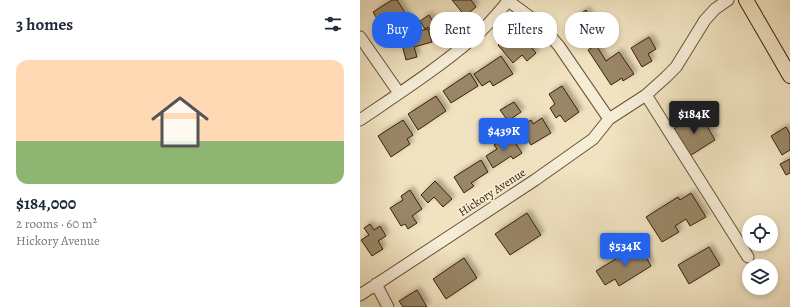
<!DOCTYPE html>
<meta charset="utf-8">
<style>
:root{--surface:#fff;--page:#f2f2f3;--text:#1f2937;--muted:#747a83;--accent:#2563eb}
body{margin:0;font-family:Alegreya,serif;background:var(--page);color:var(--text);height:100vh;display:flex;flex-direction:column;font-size:15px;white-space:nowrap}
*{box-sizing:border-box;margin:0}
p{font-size:13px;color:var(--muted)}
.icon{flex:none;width:22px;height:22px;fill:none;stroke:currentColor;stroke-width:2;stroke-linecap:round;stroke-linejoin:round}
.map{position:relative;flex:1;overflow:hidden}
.details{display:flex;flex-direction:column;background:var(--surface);width:360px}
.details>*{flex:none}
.guide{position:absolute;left:12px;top:12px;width:358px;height:36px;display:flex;gap:8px}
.buttons{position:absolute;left:382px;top:215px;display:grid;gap:8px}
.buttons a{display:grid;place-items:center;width:36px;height:36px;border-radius:50%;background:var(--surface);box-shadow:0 2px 6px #0003;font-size:20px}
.price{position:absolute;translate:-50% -34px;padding:0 9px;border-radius:4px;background:var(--accent);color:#fff;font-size:13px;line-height:26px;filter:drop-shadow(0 1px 2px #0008)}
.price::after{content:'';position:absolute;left:50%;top:24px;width:12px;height:9px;margin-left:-6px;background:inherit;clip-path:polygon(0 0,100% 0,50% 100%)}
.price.current{background:#222;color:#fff}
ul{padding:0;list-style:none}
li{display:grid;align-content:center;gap:8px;height:212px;padding:0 16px}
li span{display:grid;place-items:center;height:124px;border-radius:12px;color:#555}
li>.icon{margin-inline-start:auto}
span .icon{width:72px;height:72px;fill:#fffc;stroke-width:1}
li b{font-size:17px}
h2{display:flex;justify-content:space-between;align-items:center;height:48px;padding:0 16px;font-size:17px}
.chip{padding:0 14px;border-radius:16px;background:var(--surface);box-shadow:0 2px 6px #0003;font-size:14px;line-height:36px}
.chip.current{background:var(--accent);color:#fff}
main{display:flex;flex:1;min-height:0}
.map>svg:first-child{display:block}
.building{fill:#998666;stroke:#3a2103;filter:url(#shadow)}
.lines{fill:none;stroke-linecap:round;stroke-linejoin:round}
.minor-casing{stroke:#685232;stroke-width:13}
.major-casing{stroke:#3a2103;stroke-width:16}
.minor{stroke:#f6edd7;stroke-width:11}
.major{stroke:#f1e3c1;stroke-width:14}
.labels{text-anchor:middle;stroke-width:3.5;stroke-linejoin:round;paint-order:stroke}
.street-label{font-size:12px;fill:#3a2103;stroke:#f6edd7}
</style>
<main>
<section class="details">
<h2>3 homes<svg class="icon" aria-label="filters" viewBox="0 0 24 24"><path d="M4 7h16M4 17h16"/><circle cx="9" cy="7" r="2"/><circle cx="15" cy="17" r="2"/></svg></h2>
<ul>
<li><span style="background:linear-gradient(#ffd9b3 65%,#8fb573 0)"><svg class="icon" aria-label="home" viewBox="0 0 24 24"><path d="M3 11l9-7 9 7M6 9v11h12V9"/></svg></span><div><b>$184,000</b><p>2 rooms · 60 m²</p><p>Hickory Avenue</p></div></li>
</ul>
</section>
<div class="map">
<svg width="430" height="307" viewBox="0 0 430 307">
<defs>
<filter id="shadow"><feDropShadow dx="3.5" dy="-3.5" stdDeviation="2" flood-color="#0004"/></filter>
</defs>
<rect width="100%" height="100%" fill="#f1e3c1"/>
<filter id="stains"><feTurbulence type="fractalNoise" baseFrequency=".005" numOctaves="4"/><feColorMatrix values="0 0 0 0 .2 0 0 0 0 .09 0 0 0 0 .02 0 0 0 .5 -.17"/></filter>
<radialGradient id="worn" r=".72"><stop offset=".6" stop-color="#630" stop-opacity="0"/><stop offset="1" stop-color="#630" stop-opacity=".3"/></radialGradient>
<!-- building -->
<path class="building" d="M 32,0 L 37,0 L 49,19 L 33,29 L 25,18 L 19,22 L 13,12 Z
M 92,0 L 111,0 L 116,7 L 105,16 Z
M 226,10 L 240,31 L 222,43 L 216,34 L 221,31 L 213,19 Z
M 69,15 L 81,34 L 75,37 L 68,27 L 65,29 L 60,21 Z
M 54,29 L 55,32 L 68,29 L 72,42 L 54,47 L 57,57 L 46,60 L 40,37 L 47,34 L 46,31 Z
M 157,30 L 176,53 L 167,61 L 162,55 L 153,63 L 138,45 Z
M 289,37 L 296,49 L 288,54 L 292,61 L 282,67 L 271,48 Z
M 236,45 L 246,61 L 259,52 L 274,74 L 263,81 L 262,78 L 251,85 L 228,50 Z
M 141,56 L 153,74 L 133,86 L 130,81 L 122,86 L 114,74 Z
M 110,73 L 118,86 L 91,103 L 83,91 Z
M 202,86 L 219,112 L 205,122 L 200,115 L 196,118 L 190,108 L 195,104 L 189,94 Z
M 76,96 L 86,111 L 58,130 L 48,114 Z
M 154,102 L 161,112 L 148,121 L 140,110 Z
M 338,111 L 355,140 L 328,157 L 312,130 L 332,118 L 330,115 Z
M 182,118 L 191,133 L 171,145 L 162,131 L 166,129 L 163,125 L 171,120 L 173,124 Z
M 43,120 L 53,135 L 47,139 L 50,144 L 31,157 L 18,136 Z
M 426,127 L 430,134 L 430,150 L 422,155 L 411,136 Z
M 150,135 L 162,153 L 153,159 L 151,156 L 133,168 L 126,156 L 137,149 L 134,145 Z
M 430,159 L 430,173 L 426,175 L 420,164 Z
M 121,160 L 128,172 L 111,183 L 114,186 L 104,193 L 94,177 Z
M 75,181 L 92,199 L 83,207 L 74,197 L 68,203 L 61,195 Z
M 50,190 L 62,209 L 52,216 L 57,223 L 48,229 L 45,224 L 41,226 L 30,208 L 43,200 L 41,196 Z
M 331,193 L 346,217 L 330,226 L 326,219 L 315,226 L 319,232 L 302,242 L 286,217 L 318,197 L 320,200 Z
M 167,213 L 181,235 L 150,255 L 135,234 Z
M 10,224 L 14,230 L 20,226 L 26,236 L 18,241 L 23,249 L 12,256 L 1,240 L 9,235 L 4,228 Z
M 279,245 L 291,266 L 259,286 L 255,279 L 245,285 L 236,271 Z
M 349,247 L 360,265 L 329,284 L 318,265 Z
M 104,258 L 117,278 L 86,299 L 73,279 Z
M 57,290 L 67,307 L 43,307 L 39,301 Z"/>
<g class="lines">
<defs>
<path id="minor" d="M 147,0 L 170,17 L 186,31 L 199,46 L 249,119
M 0,37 L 39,93
M 286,95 L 388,257
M 0,120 C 38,94 77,69 112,39 C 126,28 137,14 148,1
M 16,284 L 28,307
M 0,295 L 175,180 L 233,139 L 249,119 L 286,95 L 306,77 L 316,67 L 345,20 L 355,9 L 368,0"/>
<path id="major" d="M 386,0 L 430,76"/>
</defs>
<!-- minor casing -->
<use href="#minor" class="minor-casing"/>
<!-- major casing -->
<use href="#major" class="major-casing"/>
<!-- minor -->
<use href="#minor" class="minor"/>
<!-- major -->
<use href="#major" class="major"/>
</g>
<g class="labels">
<!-- street labels -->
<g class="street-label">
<text transform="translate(132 192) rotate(-33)" y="4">Hickory Avenue</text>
</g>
</g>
<rect width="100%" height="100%" filter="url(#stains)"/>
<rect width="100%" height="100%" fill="url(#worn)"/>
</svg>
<div class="buttons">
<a><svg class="icon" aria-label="locate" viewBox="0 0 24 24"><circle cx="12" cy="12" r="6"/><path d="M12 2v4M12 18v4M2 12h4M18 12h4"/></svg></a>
<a><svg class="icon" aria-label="layers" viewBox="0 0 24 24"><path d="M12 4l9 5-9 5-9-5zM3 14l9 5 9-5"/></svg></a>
</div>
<b class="price current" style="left:334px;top:135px">$184K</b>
<b class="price" style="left:144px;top:152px">$439K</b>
<b class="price" style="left:265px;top:267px">$534K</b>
<div class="guide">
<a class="chip current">Buy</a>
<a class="chip">Rent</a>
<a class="chip">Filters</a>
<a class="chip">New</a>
</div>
</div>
</main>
